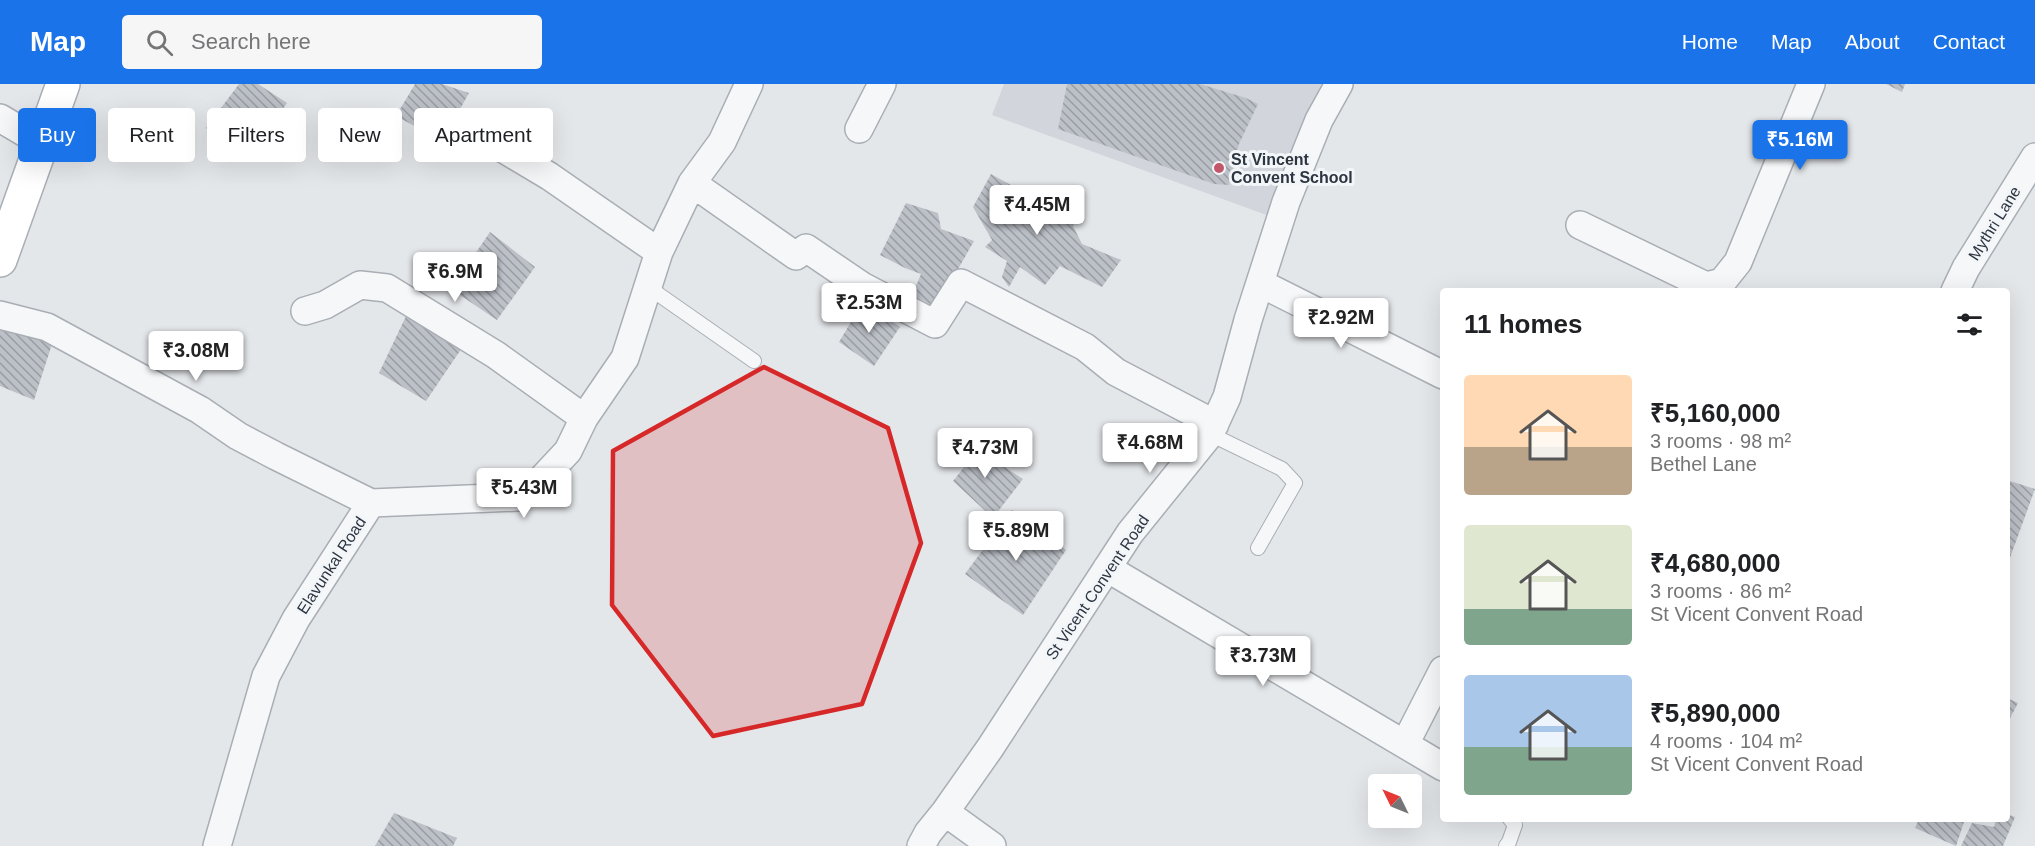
<!DOCTYPE html>
<meta charset="utf-8">
<style>
:root{--surface:#fff;--page:#f6f6f6;--text:#202124;--muted:#757577;--accent:#1a73e8}
body{margin:0;font-family:Helvetica,sans-serif;background:var(--page);color:var(--text);height:100vh;display:flex;flex-direction:column;font-size:22px;white-space:nowrap}
*{box-sizing:border-box;margin:0}
p{font-size:20px;color:var(--muted)}
.icon{flex:none;width:33px;height:33px;fill:none;stroke:currentColor;stroke-width:2;stroke-linecap:round;stroke-linejoin:round}
.map{position:relative;flex:1;overflow:hidden}
.drawer{position:absolute;left:1440px;top:204px;width:570px;height:534px;display:flex;flex-direction:column;background:var(--surface);border-radius:6px;box-shadow:0 6px 24px #0002}
.drawer>*{flex:none}
.guide{position:absolute;left:18px;top:24px;width:570px;height:54px;display:flex;gap:12px}
.needle{width:39px;rotate:313deg}
.buttons{position:absolute;left:1368px;top:690px;display:grid;gap:12px}
.buttons a{display:grid;place-items:center;width:54px;height:54px;border-radius:6px;background:var(--surface);box-shadow:0 6px 24px #0002;font-size:30px}
.price{position:absolute;translate:-50% -51px;padding:0 14px;border-radius:6px;background:#fff;color:#222;font-size:20px;line-height:39px;filter:drop-shadow(0 2px 3px #0008)}
.price::after{content:'';position:absolute;left:50%;top:36px;width:18px;height:14px;margin-left:-9px;background:inherit;clip-path:polygon(0 0,100% 0,50% 100%)}
.price.current{background:var(--accent);color:#fff}
ul{padding:0;list-style:none}
li{display:flex;align-items:center;gap:18px;height:150px;padding:0 24px}
li span{display:grid;place-items:center;flex:none;width:168px;height:120px;border-radius:6px;color:#555}
li>.icon{margin-inline-start:auto}
span .icon{width:72px;height:72px;fill:#fffc;stroke-width:1}
li b{font-size:26px}
h2{display:flex;justify-content:space-between;align-items:center;height:72px;padding:0 24px;font-size:26px}
.pill{padding:0 21px;border-radius:6px;background:var(--surface);box-shadow:0 6px 24px #0002;font-size:21px;line-height:54px}
.pill.current{background:var(--accent);color:#fff}
header{display:flex;align-items:center;gap:36px;box-sizing:border-box;height:84px;padding:0 30px;background:var(--accent);color:#fff}
header strong{font-size:28px}
nav{display:flex;gap:33px;margin-inline-start:auto;font-size:21px}
.search{width:420px;height:54px;background:var(--page);display:flex;align-items:center;gap:15px;box-sizing:border-box;padding:0 21px;border-radius:6px;color:var(--muted);font-size:22px}
.map>svg:first-child{display:block}
.built{fill:#d2d6dc}
.building{fill:url(#building-back-hatch)}
.lines{fill:none;stroke-linecap:round;stroke-linejoin:round}
.lane-casing{stroke:#a9aeb4;stroke-width:16}
.street-casing{stroke:#a9aeb4;stroke-width:30}
.secondary-casing{stroke:#a9aeb4;stroke-width:36}
.lane{stroke:#f6f7f9;stroke-width:14}
.street{stroke:#f6f7f9;stroke-width:27}
.secondary{stroke:#fff;stroke-width:33}
.marked{fill:#d62828;fill-opacity:0.2;stroke:#d62828;stroke-width:4.5;stroke-linejoin:round}
.poi-dot{fill:#c2576c;stroke:#f3f6f8;stroke-width:2}
.labels{text-anchor:middle;stroke-width:6;stroke-linejoin:round;paint-order:stroke}
.poi-label{font-size:16px;font-weight:bold;fill:#2d3541;stroke:#f3f6f8;text-anchor:start}
.street-label{font-size:16px;fill:#2d3541;stroke:#f3f6f8}
</style>
<header>
<strong>Map</strong>
<div class="search"><svg class="icon" aria-label="search" viewBox="0 0 24 24"><circle cx="10" cy="10" r="6"/><path d="M15 15l6 6"/></svg>Search here</div>
<nav><a>Home</a><a>Map</a><a>About</a><a>Contact</a></nav>
</header>
<div class="map">
<svg width="2035" height="762" viewBox="0 0 2035 762">
<defs>
<pattern id="building-back-hatch" width="6" height="6" patternUnits="userSpaceOnUse" patternTransform="scale(1.5)"><rect width="6" height="6" fill="#bcc0c7"/><path d="M-1 5l2 2M0 0l6 6M5-1l2 2" fill="none" stroke="#999da3"/></pattern>
</defs>
<rect width="100%" height="100%" fill="#e4e7ea"/>
<!-- built -->
<path class="built" d="M 1004,0 L 1337,0 L 1280,136 L 992,31 Z"/>
<!-- building -->
<path class="building" d="M 239,0 L 258,0 L 287,19 L 248,77 L 206,44 Z
M 415,0 L 442,0 L 469,9 L 442,57 L 396,32 Z
M 1067,0 L 1200,0 L 1246,14 L 1258,20 L 1239,60 L 1229,101 L 1214,100 L 1058,45 Z
M 1886,0 L 1905,0 L 1902,8 Z
M 991,90 L 1047,121 L 1069,120 L 1080,125 L 1073,142 L 1082,160 L 1121,176 L 1102,203 L 1060,182 L 1045,201 L 1020,183 L 1009,203 L 1002,193 L 1007,177 L 985,163 L 992,156 L 973,123 Z
M 906,119 L 938,129 L 941,145 L 974,157 L 936,224 L 912,211 L 921,190 L 905,184 L 880,171 Z
M 490,148 L 535,183 L 497,236 L 451,205 Z
M 863,218 L 900,243 L 874,282 L 839,258 Z
M 407,230 L 466,258 L 426,317 L 379,289 Z
M 0,243 L 53,257 L 34,316 L 0,302 Z
M 960,354 L 1023,395 L 993,434 L 953,397 L 969,377 L 951,363 Z
M 2007,396 L 2035,405 L 2007,482 Z
M 1012,426 L 1066,466 L 1023,531 L 965,490 Z
M 2007,614 L 2018,619 L 2007,640 Z
M 394,729 L 457,754 L 453,762 L 375,762 Z
M 2007,730 L 2015,733 L 2003,762 L 1961,762 L 1972,739 L 1994,743 L 1996,735 L 2007,735 Z
M 1919,735 L 1965,735 L 1956,762 L 1915,744 Z"/>
<g class="lines">
<defs>
<path id="lane" d="M 648,203 L 754,277
M 1210,350 L 1282,385 L 1295,399 L 1258,464
M 1506,762 L 1509,758 L 1515,741 L 1510,735"/>
<path id="street" d="M 0,34 L 42,59
M 859,45 L 882,0
M 477,49 L 549,92 L 659,168
M 692,99 L 796,172 L 806,164 L 862,202 L 935,240 L 961,199 L 1085,263 L 1116,288 L 1215,340
M 1580,141 L 1706,202 L 1722,198 L 1738,178 L 1811,0
M 1260,199 L 1443,291
M 1955,207 L 1966,184 L 2035,73
M 305,227 L 325,221 L 360,201 L 387,204 L 496,271 L 584,334
M 0,231 L 47,243 L 200,326 L 238,352 L 276,372 L 371,419
M 1107,484 L 1443,683
M 1405,660 L 1443,586
M 945,728 L 992,762
M 217,762 L 266,592 L 296,535 L 371,419 L 518,413 L 540,397 L 568,367 L 584,334 L 625,274 L 659,168 L 692,99 L 722,58 L 749,0
M 921,762 L 928,749 L 945,728 L 990,664 L 1130,449 L 1210,350 L 1227,313 L 1248,236 L 1286,118 L 1319,36 L 1339,0"/>
<path id="secondary" d="M 0,176 L 63,0"/>
</defs>
<!-- lane casing -->
<use href="#lane" class="lane-casing"/>
<!-- street casing -->
<use href="#street" class="street-casing"/>
<!-- secondary casing -->
<use href="#secondary" class="secondary-casing"/>
<!-- lane -->
<use href="#lane" class="lane"/>
<!-- street -->
<use href="#street" class="street"/>
<!-- secondary -->
<use href="#secondary" class="secondary"/>
</g>
<!-- marked area -->
<path class="marked" d="M 764,283 L 888,344 L 921,459 L 862,620 L 713,652 L 612,521 L 613,367 Z"/>
<!-- markers -->
<circle class="poi-dot" cx="1219" cy="84" r="6"/>
<g class="labels">
<!-- poi labels -->
<g class="poi-label">
<text x="1231" y="81">St Vincent<tspan x="1231" dy="18">Convent School</tspan></text>
</g>
<!-- street labels -->
<g class="street-label">
<text transform="translate(1994 139) rotate(-58)" y="6">Mythri Lane</text>
<text transform="translate(331 481) rotate(-57)" y="6">Elavunkal Road</text>
<text transform="translate(1097 503) rotate(-56)" y="6">St Vicent Convent Road</text>
</g>
</g>
</svg>
<div class="buttons">
<a><svg class="needle" viewBox="-14 -14 28 28"><path d="M0-13l5 13h-10z" fill="#e53935"/><path d="M0 13l5-13h-10z" fill="#757577"/></svg></a>
</div>
<b class="price current" style="left:1800px;top:87px">₹5.16M</b>
<b class="price" style="left:1037px;top:152px">₹4.45M</b>
<b class="price" style="left:455px;top:219px">₹6.9M</b>
<b class="price" style="left:869px;top:250px">₹2.53M</b>
<b class="price" style="left:1341px;top:265px">₹2.92M</b>
<b class="price" style="left:196px;top:298px">₹3.08M</b>
<b class="price" style="left:1150px;top:390px">₹4.68M</b>
<b class="price" style="left:985px;top:395px">₹4.73M</b>
<b class="price" style="left:524px;top:435px">₹5.43M</b>
<b class="price" style="left:1016px;top:478px">₹5.89M</b>
<b class="price" style="left:1263px;top:603px">₹3.73M</b>
<div class="guide">
<a class="pill current">Buy</a>
<a class="pill">Rent</a>
<a class="pill">Filters</a>
<a class="pill">New</a>
<a class="pill">Apartment</a>
</div>
<section class="drawer">
<h2>11 homes<svg class="icon" aria-label="filters" viewBox="0 0 24 24"><path d="M4 7h16M4 17h16"/><circle cx="9" cy="7" r="2"/><circle cx="15" cy="17" r="2"/></svg></h2>
<ul>
<li><span style="background:linear-gradient(#ffd9b3 60%,#b9a48a 0)"><svg class="icon" aria-label="home" viewBox="0 0 24 24"><path d="M3 11l9-7 9 7M6 9v11h12V9"/></svg></span><div><b>₹5,160,000</b><p>3 rooms · 98 m²</p><p>Bethel Lane</p></div></li>
<li><span style="background:linear-gradient(#dfe7d0 70%,#7fa58c 0)"><svg class="icon" aria-label="home" viewBox="0 0 24 24"><path d="M3 11l9-7 9 7M6 9v11h12V9"/></svg></span><div><b>₹4,680,000</b><p>3 rooms · 86 m²</p><p>St Vicent Convent Road</p></div></li>
<li><span style="background:linear-gradient(#a9c7e8 60%,#7fa58c 0)"><svg class="icon" aria-label="home" viewBox="0 0 24 24"><path d="M3 11l9-7 9 7M6 9v11h12V9"/></svg></span><div><b>₹5,890,000</b><p>4 rooms · 104 m²</p><p>St Vicent Convent Road</p></div></li>
</ul>
</section>
</div>
